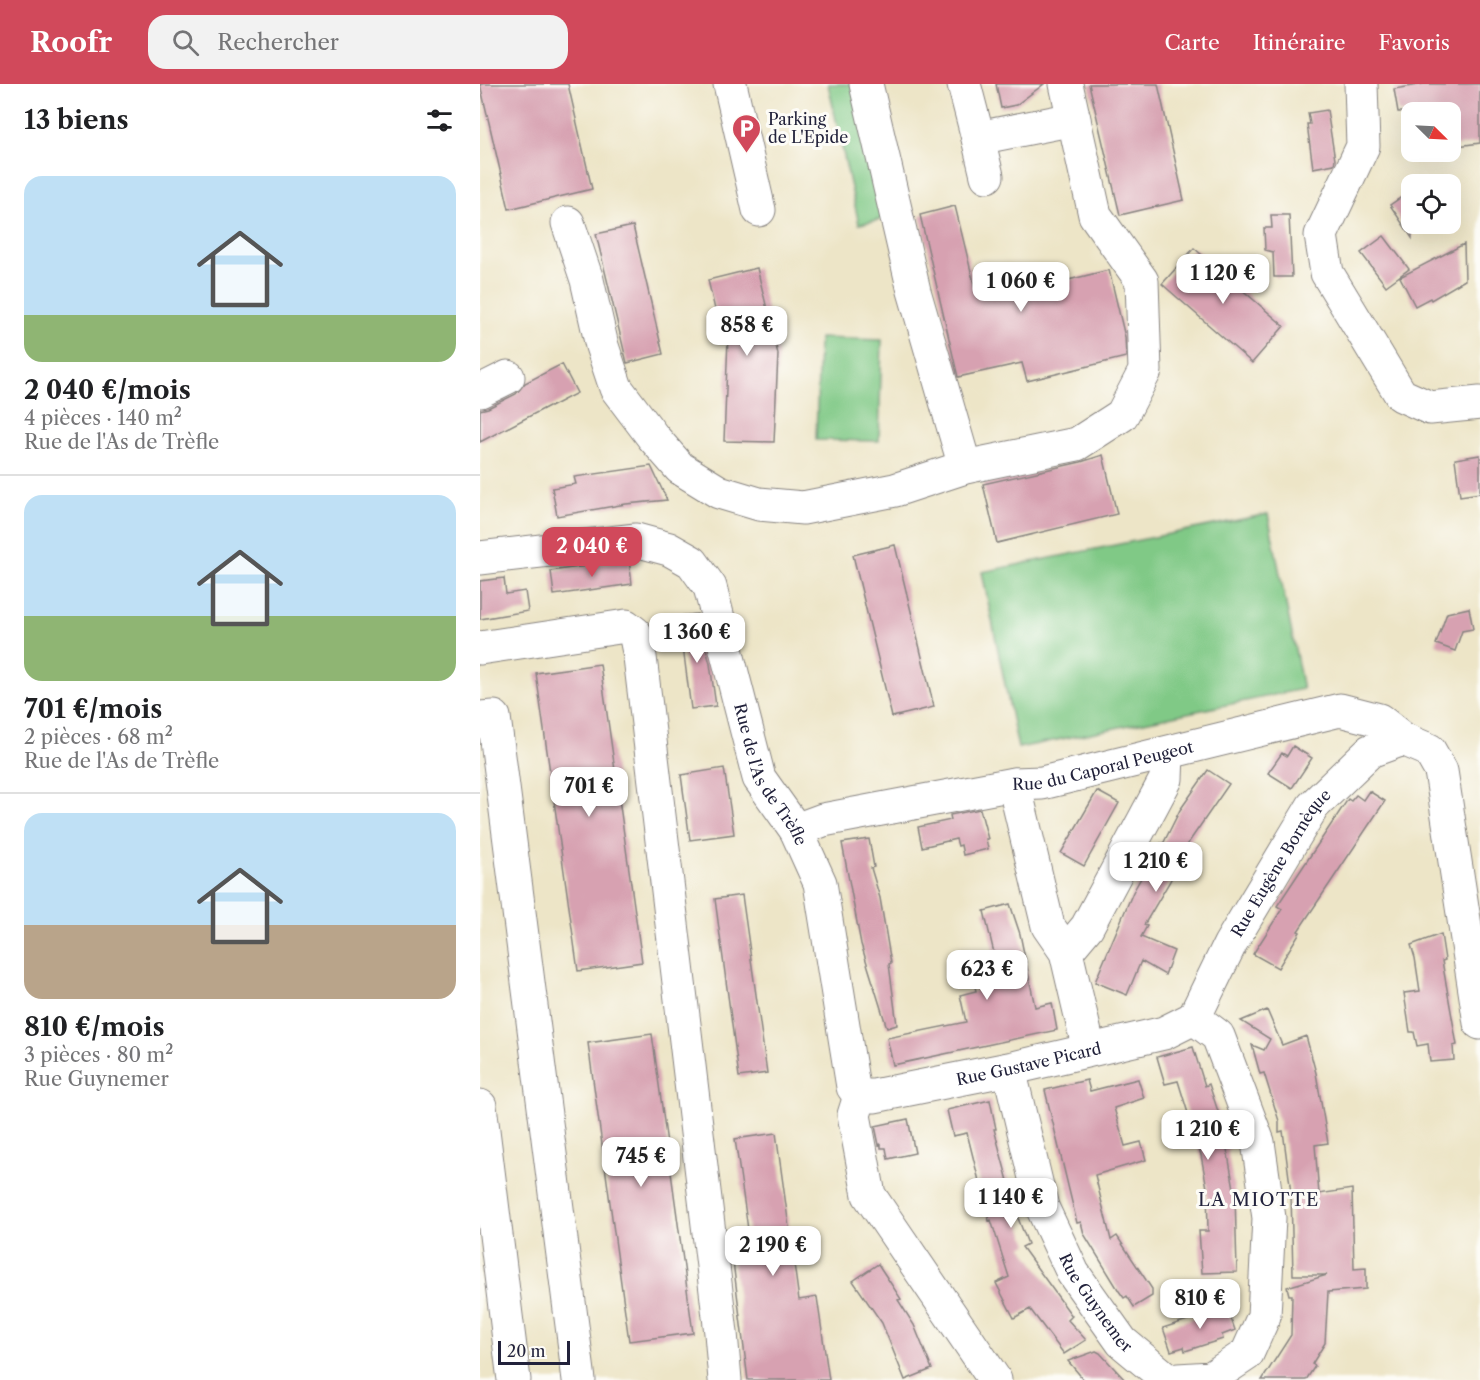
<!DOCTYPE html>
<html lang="fr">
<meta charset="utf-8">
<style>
:root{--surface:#fff;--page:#f2f2f2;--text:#202124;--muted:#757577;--line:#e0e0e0;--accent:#d1495b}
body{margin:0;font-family:"Libre Caslon Text",serif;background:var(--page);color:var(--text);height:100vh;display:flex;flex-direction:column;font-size:22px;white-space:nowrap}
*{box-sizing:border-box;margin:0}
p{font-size:20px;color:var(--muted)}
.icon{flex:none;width:33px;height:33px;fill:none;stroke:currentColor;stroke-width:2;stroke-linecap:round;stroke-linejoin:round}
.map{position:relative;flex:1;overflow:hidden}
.side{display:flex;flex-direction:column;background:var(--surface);width:480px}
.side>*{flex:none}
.needle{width:39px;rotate:114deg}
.tools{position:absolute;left:921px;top:18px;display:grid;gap:12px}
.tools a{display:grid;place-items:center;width:60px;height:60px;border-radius:12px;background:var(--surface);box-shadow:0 6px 24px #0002;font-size:30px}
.scale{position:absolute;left:18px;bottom:15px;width:72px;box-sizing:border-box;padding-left:6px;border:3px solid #22223b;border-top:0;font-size:16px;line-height:21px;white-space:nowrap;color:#22223b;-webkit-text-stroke:4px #fdfcf7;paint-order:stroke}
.price{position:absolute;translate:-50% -51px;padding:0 14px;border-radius:12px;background:#fff;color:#222;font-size:20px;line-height:39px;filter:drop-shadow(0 2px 3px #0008)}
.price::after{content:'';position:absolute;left:50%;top:36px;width:18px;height:14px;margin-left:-9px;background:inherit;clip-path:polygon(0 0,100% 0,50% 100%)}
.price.current{background:var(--accent);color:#fff}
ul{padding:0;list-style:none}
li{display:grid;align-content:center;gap:12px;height:318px;padding:0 24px}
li+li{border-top:2px solid var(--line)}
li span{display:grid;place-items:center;height:186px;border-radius:18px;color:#555}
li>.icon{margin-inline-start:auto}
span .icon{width:108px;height:108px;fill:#fffc;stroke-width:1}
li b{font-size:26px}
h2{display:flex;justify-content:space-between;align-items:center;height:72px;padding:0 24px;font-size:26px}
header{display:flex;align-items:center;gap:36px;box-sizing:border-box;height:84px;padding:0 30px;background:var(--accent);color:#fff}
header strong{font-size:28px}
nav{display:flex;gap:33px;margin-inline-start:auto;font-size:21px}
.search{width:420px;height:54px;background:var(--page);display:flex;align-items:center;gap:15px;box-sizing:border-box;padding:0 21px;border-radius:18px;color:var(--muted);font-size:22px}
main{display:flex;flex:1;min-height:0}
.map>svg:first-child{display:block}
.green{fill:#80c986;stroke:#517660;stroke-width:1.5}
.building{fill:#d7a1b1}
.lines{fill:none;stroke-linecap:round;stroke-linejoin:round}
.minor-casing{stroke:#888481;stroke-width:35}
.minor{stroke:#fff;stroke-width:33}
.labels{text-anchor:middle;stroke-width:6;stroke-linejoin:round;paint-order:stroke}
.poi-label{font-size:16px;fill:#22223b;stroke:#fdfcf7;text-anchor:start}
.street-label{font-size:16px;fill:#22223b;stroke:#fdfcf7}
.neighbourhood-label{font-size:18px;letter-spacing:1.5px;fill:#22223b;stroke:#fdfcf7}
</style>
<header>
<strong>Roofr</strong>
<div class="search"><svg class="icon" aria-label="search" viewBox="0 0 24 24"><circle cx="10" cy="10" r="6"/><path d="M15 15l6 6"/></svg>Rechercher</div>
<nav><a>Carte</a><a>Itinéraire</a><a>Favoris</a></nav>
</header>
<main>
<section class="side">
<h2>13 biens<svg class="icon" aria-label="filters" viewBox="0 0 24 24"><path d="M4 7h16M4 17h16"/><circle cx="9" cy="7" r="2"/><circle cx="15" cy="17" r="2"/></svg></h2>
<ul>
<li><span style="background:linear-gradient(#bfe0f5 75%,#8fb573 0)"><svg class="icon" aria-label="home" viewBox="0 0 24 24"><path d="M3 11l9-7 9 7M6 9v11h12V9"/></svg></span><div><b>2 040 €/mois</b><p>4 pièces · 140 m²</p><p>Rue de l'As de Trèfle</p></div></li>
<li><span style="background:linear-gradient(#bfe0f5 65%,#8fb573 0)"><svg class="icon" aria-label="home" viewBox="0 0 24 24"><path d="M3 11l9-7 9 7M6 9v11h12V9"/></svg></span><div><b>701 €/mois</b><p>2 pièces · 68 m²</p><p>Rue de l'As de Trèfle</p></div></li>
<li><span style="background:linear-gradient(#bfe0f5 60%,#b9a48a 0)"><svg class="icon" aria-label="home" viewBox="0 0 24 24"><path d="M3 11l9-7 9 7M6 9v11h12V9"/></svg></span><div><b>810 €/mois</b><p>3 pièces · 80 m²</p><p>Rue Guynemer</p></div></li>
</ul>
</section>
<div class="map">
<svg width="1000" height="1296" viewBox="0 0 1000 1296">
<rect width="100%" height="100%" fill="#fdfcf7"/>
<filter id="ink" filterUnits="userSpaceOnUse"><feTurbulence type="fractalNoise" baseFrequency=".0167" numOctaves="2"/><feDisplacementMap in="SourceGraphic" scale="12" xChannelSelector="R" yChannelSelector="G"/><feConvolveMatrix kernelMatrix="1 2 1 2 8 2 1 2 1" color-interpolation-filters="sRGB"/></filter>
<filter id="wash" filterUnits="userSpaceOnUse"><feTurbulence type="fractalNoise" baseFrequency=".008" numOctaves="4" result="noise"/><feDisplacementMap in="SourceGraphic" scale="24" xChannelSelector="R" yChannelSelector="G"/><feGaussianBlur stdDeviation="1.35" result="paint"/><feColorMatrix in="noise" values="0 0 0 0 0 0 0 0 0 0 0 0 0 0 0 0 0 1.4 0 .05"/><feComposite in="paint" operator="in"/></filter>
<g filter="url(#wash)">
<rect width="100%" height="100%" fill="#ede5c7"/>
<!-- green -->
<path class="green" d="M 348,0 L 372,0 L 404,135 L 379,140 Z
M 339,254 L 402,256 L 399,357 L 336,356 Z
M 788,430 L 823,605 L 538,664 L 502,488 Z"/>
<g id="blocks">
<!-- building -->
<path class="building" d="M 0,0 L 88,0 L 112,105 L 29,125 Z
M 516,0 L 564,0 L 536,21 L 521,24 Z
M 609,0 L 678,0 L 704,116 L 640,131 Z
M 944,0 L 1000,0 L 1000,59 L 970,63 L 970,28 L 918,28 L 914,5 Z
M 847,26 L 855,76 L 854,80 L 833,84 L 827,40 L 830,40 L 828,29 Z
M 932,106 L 932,154 L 910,121 Z
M 475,122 L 496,208 L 566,191 L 568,201 L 629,186 L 645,253 L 646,273 L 547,297 L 542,279 L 478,293 L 440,131 Z
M 791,131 L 809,131 L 812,193 L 794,193 L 793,168 L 785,166 L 784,144 L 792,144 Z
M 153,142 L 183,270 L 147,279 L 116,150 Z
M 904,152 L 929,185 L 906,202 L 881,169 Z
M 984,160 L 985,196 L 951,216 L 950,214 L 935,222 L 920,193 Z
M 714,164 L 804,242 L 772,279 L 682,200 Z
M 277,184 L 298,270 L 294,358 L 244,357 L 248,254 L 242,255 L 228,196 Z
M 82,280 L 97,309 L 70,323 L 69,322 L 0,358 L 0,326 L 8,324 L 36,310 L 45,299 Z
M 623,371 L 637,430 L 517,459 L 503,400 L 601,378 Z
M 1000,371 L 1000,409 L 980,412 L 975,375 Z
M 171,382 L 187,416 L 146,420 L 77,432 L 72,404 L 96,400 L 94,393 Z
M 415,461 L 454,623 L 412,633 L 373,471 Z
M 149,476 L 152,500 L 74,511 L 71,487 Z
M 24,494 L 26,510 L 45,507 L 48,527 L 0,535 L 0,497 Z
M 989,524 L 993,545 L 982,547 L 975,567 L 956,560 L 967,529 Z
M 217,530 L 230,580 L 236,622 L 211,625 L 199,532 Z
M 120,580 L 162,878 L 98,887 L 56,589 Z
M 813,662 L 832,674 L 812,704 L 788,689 L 802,669 L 807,672 Z
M 244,684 L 254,750 L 210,756 L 201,691 Z
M 728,686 L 749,700 L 709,758 L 690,797 L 664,841 L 667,842 L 661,853 L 694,867 L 685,891 L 661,877 L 647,911 L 615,898 L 653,808 L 681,759 L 683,760 L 700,726 Z
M 617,707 L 639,719 L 604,782 L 581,769 Z
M 889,707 L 905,717 L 818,847 L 820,848 L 798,884 L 773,870 L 802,825 L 797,822 L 868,715 L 871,717 L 876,711 L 883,716 Z
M 500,725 L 508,755 L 506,755 L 508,765 L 483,771 L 481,761 L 478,762 L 476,755 L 442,763 L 438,743 L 471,736 L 470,731 Z
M 389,755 L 394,783 L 391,784 L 400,814 L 411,879 L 409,880 L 417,941 L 407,944 L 381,860 L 362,759 Z
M 262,811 L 287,989 L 259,993 L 235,815 Z
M 530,820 L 540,850 L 555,923 L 572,919 L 577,946 L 413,981 L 407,954 L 486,938 L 480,911 L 496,907 L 489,874 L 514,869 L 504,827 Z
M 961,850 L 965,876 L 962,877 L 977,961 L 973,962 L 974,976 L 950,978 L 948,960 L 937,962 L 934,948 L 930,948 L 924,909 L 940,907 L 935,874 L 931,861 Z
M 787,926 L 802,961 L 826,952 L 836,989 L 848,1059 L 835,1061 L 839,1110 L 872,1105 L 874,1185 L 886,1184 L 886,1205 L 848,1208 L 845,1259 L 832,1280 L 835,1282 L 826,1296 L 782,1296 L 811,1251 L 812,1211 L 809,1211 L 807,1203 L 847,1191 L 813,1191 L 811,1109 L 803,1047 L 799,1048 L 799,1037 L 784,989 L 780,990 L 772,961 L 784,966 L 790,955 L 761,937 Z
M 172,950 L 213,1249 L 149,1257 L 108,959 Z
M 713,963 L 725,1002 L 729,1000 L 750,1064 L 747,1065 L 755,1110 L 757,1188 L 722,1189 L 719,1147 L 728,1147 L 727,1104 L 721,1071 L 698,997 L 685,1000 L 677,973 Z
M 658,995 L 664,1014 L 634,1024 L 645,1062 L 661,1058 L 666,1076 L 615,1091 L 631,1156 L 637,1152 L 672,1205 L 672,1212 L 654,1223 L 647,1212 L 644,1214 L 639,1207 L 604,1150 L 601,1138 L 597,1139 L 565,1006 L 607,996 L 610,1007 Z
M 510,1016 L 516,1045 L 514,1045 L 538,1134 L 548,1160 L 542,1163 L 592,1232 L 588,1236 L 606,1256 L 584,1270 L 550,1225 L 534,1234 L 516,1199 L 529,1193 L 511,1136 L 509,1137 L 487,1049 L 473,1052 L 467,1026 Z
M 428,1035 L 435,1069 L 408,1075 L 406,1064 L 401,1064 L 401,1060 L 399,1061 L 395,1042 Z
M 296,1049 L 319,1216 L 337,1213 L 349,1296 L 268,1296 L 251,1162 L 270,1159 L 255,1055 Z
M 398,1180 L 421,1215 L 418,1216 L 434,1241 L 452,1285 L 425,1296 L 402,1239 L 373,1197 Z
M 747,1223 L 755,1246 L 742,1251 L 743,1255 L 705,1267 L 704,1263 L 691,1267 L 683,1244 Z
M 616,1267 L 620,1269 L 645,1296 L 604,1296 L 588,1277 Z"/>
</g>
</g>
<g filter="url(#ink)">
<use href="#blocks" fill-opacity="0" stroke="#888481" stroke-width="1.5"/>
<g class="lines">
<defs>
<g id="minor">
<path d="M 250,0 L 279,126"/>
<path d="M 386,0 L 434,207 L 485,383"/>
<path d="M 484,0 L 498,54"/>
<path d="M 881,0 L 883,62 L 841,151 L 847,189 L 921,311 L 950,324 L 1000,319"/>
<path d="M 507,92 L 498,54 L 594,35"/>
<path d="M 88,139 L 107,196 L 122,262 L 136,304 L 173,353 L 200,384 L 239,408 L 279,420 L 323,424 L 415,406 L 485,383 L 597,360 L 642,331 L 665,287 L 662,197 L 615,131 L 586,0"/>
<path d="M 0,307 L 28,293"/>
<path id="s1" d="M 0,474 L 156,456 L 189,465 L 212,478 L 230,503 L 279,694 L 316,746 L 340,799 L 373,1003 L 380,1012"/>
<path d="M 0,564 L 146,542 L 155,549 L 160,573 L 241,1249 L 245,1296"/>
<path d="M 0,634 L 14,633 L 99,1296"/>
<path d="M 534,700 L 568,842 L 586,868 L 609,966"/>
<path id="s2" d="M 316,746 L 343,736 L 534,700 L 562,699 L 860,626 L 899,636 L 923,655 L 949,666 L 961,687 L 1000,939"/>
<path d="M 586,868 L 607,843 L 686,695 L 687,670"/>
<path id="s3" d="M 714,934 L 750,860 L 833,722 L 890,667 L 923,655"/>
<path id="s4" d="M 529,985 L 562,1123 L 593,1189 L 642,1258 L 688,1296"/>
<path id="s5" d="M 380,1012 L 394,1012 L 529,985 L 684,949 L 714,934"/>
<path d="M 380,1012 L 374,1031 L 389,1111 L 515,1296"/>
<path d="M 0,1022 L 34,1296"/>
<path d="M 698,1296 L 731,1294 L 767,1270 L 784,1232 L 789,1134 L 778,1058 L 738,952 L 714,934"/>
</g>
</defs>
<!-- minor casing -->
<use href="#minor" class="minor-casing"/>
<!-- minor -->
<use href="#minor" class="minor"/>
</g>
</g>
<!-- icons -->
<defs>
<symbol id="parking-pin" viewBox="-11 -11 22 30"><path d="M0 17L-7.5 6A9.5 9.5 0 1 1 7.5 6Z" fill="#d1495b" stroke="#fdfcf7"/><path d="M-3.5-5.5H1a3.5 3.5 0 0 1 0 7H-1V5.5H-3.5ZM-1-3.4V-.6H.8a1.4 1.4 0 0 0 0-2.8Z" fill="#fff"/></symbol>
</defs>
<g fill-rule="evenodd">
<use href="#parking-pin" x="250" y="28" width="33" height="45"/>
</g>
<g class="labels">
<!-- poi labels -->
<g class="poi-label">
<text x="288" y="41">Parking<tspan x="288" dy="18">de L'Epide</tspan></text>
</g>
<!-- street labels -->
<g class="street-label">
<text dy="6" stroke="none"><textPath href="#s2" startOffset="314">Rue du Caporal Peugeot</textPath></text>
<text dy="6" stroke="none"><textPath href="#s1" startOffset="447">Rue de l'As de Trèfle</textPath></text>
<text dy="6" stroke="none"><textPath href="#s3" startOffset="178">Rue Eugène Bornèque</textPath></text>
<text dy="6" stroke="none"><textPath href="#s5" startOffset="172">Rue Gustave Picard</textPath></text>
<text dy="6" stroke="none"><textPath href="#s4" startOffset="252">Rue Guynemer</textPath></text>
</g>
<!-- neighbourhood labels -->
<g class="neighbourhood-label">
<text x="779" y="1122">LA MIOTTE</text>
</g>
</g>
</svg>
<div class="tools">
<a><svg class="needle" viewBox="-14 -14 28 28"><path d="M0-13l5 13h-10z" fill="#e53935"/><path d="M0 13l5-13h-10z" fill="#757577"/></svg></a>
<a><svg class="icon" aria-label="locate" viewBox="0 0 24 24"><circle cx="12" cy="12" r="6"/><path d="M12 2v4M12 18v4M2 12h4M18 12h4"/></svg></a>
</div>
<div class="scale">20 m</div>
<b class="price" style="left:743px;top:221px">1 120 €</b>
<b class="price" style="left:541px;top:229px">1 060 €</b>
<b class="price" style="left:267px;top:273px">858 €</b>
<b class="price current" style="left:112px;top:494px">2 040 €</b>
<b class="price" style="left:217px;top:580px">1 360 €</b>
<b class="price" style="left:109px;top:734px">701 €</b>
<b class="price" style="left:676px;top:809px">1 210 €</b>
<b class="price" style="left:507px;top:917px">623 €</b>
<b class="price" style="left:728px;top:1077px">1 210 €</b>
<b class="price" style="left:161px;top:1104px">745 €</b>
<b class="price" style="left:531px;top:1145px">1 140 €</b>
<b class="price" style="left:293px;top:1193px">2 190 €</b>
<b class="price" style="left:720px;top:1246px">810 €</b>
</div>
</main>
